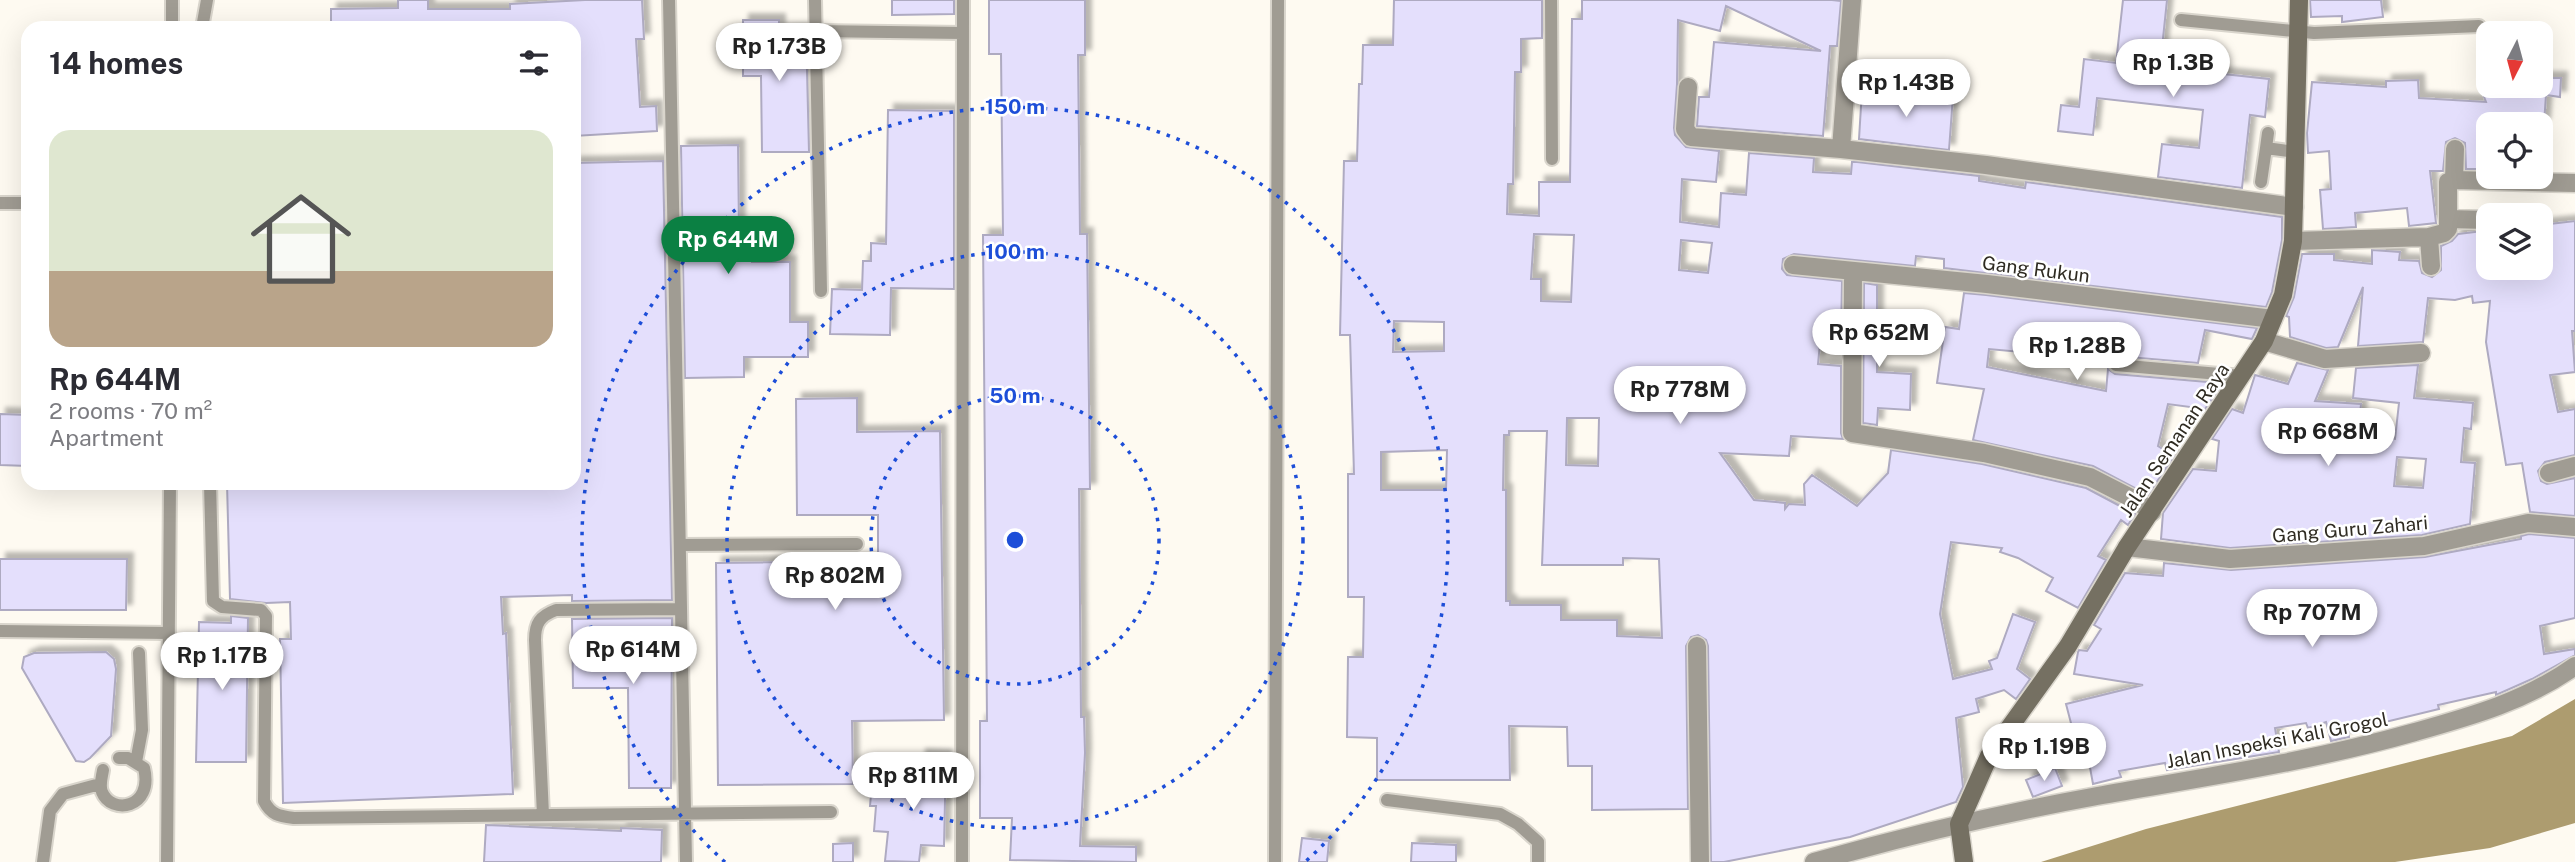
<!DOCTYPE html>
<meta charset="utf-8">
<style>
:root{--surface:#fff;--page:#f2f2f3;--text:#2b2b33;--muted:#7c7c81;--line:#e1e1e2;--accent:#0b8043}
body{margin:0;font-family:"Public Sans",sans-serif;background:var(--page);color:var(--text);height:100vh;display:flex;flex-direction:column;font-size:26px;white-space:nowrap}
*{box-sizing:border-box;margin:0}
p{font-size:23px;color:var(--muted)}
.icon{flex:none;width:38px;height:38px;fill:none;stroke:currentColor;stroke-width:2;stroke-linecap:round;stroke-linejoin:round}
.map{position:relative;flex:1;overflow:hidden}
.details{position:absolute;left:21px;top:21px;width:560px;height:469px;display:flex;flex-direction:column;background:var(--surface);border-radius:21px;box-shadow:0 7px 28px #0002}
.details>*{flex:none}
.needle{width:46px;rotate:186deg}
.controls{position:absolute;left:2476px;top:21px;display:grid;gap:14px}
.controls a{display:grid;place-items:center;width:77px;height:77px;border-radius:14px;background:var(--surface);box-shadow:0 7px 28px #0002;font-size:35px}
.price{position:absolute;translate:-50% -60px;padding:0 16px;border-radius:24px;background:#fff;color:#222;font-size:23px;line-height:46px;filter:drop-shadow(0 2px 4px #0008)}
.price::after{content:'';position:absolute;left:50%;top:42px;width:21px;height:16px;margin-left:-10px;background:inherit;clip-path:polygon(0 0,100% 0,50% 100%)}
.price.selected{background:var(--accent);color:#fff}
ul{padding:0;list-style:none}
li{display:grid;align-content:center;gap:14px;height:371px;padding:0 28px}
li+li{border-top:2px solid var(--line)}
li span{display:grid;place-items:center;height:217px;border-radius:21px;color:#555}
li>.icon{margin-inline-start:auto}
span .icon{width:126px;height:126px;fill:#fffc;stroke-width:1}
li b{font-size:30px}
h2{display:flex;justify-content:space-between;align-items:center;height:84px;padding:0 28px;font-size:30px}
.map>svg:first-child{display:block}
.water{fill:#ad9c6f}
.building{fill:#e4dffc;stroke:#aeaac1;stroke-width:2;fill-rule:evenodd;filter:url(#shadow)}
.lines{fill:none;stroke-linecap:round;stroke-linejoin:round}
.lane-casing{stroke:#d9d5cc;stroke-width:16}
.street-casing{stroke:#d9d5cc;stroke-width:21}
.secondary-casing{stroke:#d9d5cc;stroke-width:21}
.lane{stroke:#a09c93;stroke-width:12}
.street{stroke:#a09c93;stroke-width:18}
.secondary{stroke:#757062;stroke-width:18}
.ring{fill:none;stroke:#1d4ed8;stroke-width:3.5;stroke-dasharray:3.5 7}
.labels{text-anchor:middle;stroke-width:5;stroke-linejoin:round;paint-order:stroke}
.street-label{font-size:19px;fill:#2f2b22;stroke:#fff}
.centre{fill:#1d4ed8;stroke:#fff;stroke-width:3.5}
.ring-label{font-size:21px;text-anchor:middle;font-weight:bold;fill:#1d4ed8;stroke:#fff;stroke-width:5;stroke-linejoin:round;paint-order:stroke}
</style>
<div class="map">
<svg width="2575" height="862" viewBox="0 0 2575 862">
<defs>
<filter id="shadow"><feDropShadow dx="6" dy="-6" stdDeviation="2" flood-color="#0004"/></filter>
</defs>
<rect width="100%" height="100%" fill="#fefaf1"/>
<!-- water -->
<path class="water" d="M 2575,699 L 2575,823 L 2490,848 L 2395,862 L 2041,862 L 2146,829 L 2512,736 Z"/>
<!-- building -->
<path class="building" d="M 398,0 L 428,0 L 428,9 L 510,9 L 510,4 L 585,0 L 642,0 L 644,39 L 636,39 L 640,107 L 656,106 L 657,131 L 574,136 L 574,28 L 331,28 L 331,9 L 398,8 Z
M 892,0 L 954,0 L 954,14 L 892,15 Z
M 989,0 L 1085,0 L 1085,55 L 1078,55 L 1080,234 L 1087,234 L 1090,489 L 1079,489 L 1081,717 L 1084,717 L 1085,753 L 1080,846 L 1136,847 L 1136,862 L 1010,860 L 1012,818 L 980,818 L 980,721 L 987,721 L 983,235 L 1003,235 L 1001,54 L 989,54 Z
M 1394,0 L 1542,0 L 1542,38 L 1521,39 L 1521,72 L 1515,72 L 1513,184 L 1508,184 L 1507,214 L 1539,216 L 1539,182 L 1570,182 L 1572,19 L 1582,19 L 1582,0 L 1832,0 L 1841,1 L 1837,46 L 1830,46 L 1823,136 L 1697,126 L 1699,97 L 1709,97 L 1714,42 L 1821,51 L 1726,6 L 1720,31 L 1678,20 L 1677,84 L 1674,128 L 1675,135 L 1686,147 L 1719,151 L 1716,182 L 1682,179 L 1680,222 L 1719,227 L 1721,193 L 1746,195 L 1749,153 L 1814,158 L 1813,172 L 1851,174 L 1852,162 L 1857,162 L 1979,176 L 1979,181 L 2025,188 L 2026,182 L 2282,217 L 2282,240 L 2272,292 L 2266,307 L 1944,268 L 1944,259 L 1916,256 L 1915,266 L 1794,254 L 1783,259 L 1782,269 L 1787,275 L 1842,281 L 1841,335 L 1821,333 L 1818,364 L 1841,366 L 1841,433 L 1843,439 L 1791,436 L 1789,456 L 1720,453 L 1754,500 L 1785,503 L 1785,509 L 1789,504 L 1805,505 L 1804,484 L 1812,475 L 1857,506 L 1888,473 L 1891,450 L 1982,464 L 2086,488 L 2135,514 L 2128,525 L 2121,520 L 2098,556 L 2106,560 L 2078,608 L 2046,591 L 2053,578 L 2018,558 L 2000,552 L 2002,548 L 1951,542 L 1940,614 L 1953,679 L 1992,669 L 1989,661 L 1997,658 L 2013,614 L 2035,622 L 2017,669 L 2030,679 L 2016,699 L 2004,690 L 1976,699 L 1979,712 L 1956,718 L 1963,787 L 1956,802 L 1850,837 L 1724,862 L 1711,862 L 1708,646 L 1706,640 L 1698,635 L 1691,637 L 1686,646 L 1688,809 L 1592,810 L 1592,766 L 1568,766 L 1567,727 L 1509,726 L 1510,780 L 1377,780 L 1377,738 L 1347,737 L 1348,657 L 1363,657 L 1364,597 L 1348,597 L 1348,474 L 1354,474 L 1350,335 L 1340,335 L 1344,161 L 1357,161 L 1359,84 L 1362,84 L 1363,45 L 1393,45 ZM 1534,234 L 1574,235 L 1571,302 L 1541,301 L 1541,279 L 1531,279 ZM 1681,240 L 1712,243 L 1708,273 L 1679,270 ZM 1394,321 L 1444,322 L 1444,351 L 1393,352 ZM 1567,418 L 1599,418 L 1598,466 L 1566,465 ZM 1509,431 L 1547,431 L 1542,565 L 1623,565 L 1623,558 L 1659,559 L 1662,638 L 1617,636 L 1617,620 L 1561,620 L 1561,605 L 1510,605 L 1510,601 L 1506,601 L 1506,490 L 1503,490 L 1504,435 L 1509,435 ZM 1447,450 L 1446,490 L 1381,490 L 1381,452 Z
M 2123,0 L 2167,0 L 2160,67 L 2269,79 L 2265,117 L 2250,115 L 2242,188 L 2158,177 L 2162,144 L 2199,148 L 2203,110 L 2097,98 L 2093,135 L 2058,131 L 2061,105 L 2079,107 L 2084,59 L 2116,63 Z
M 2310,0 L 2381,0 L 2383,17 L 2342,22 L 2342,16 L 2311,17 Z
M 743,20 L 779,20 L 779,31 L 806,30 L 809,152 L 762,152 L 761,76 L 743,76 Z
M 2541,78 L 2561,78 L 2560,97 L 2546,95 L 2544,124 L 2488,124 L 2488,169 L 2466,169 L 2465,143 L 2455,138 L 2446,142 L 2443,171 L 2430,171 L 2436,223 L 2409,226 L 2407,208 L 2355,213 L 2356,227 L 2323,229 L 2320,190 L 2331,189 L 2329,151 L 2308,153 L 2307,133 L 2312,82 L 2386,87 L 2386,81 L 2418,80 L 2419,98 L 2486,102 L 2480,86 L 2541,86 Z
M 1862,90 L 1953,96 L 1949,150 L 1859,139 Z
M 888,110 L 954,111 L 954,289 L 891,288 L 890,335 L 830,334 L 832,289 L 862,290 L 863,261 L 871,261 L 871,243 L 886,244 Z
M 738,145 L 739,231 L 752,231 L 752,262 L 790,262 L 790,322 L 808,322 L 808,357 L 744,357 L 744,377 L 685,378 L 681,146 Z
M 663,161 L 672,600 L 572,601 L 572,595 L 501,597 L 503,634 L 506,633 L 513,794 L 283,803 L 280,639 L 291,639 L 290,602 L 266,603 L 230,599 L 227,483 L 574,483 L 574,163 Z
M 2575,221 L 2575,331 L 2572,331 L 2575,372 L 2550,375 L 2558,412 L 2575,409 L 2575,455 L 2545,462 L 2538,471 L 2541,481 L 2547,484 L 2575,478 L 2575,516 L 2530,512 L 2522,463 L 2506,465 L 2486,342 L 2490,301 L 2473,303 L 2472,296 L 2455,300 L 2428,298 L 2423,342 L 2358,346 L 2363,287 L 2338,347 L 2326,348 L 2290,337 L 2289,317 L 2286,316 L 2294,297 L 2302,254 L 2334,254 L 2334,260 L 2372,264 L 2372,250 L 2400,252 L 2399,260 L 2419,261 L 2422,273 L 2432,277 L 2441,270 L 2441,246 L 2452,241 L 2458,234 L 2483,231 L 2488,268 L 2541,268 L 2541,225 Z
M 1864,283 L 1877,285 L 1877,372 L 1911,374 L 1910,410 L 1878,408 L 1877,425 L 1863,423 Z
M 1964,293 L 1986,295 L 2257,328 L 2252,339 L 2205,330 L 2198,363 L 2117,356 L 2109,360 L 1989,349 L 1987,367 L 2106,391 L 2108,369 L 2115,374 L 2219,383 L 2218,390 L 2205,409 L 2168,404 L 2158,446 L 2174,456 L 2148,495 L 2093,466 L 1973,440 L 1984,389 L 1937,383 L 1945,327 L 1959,329 Z
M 2297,363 L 2328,370 L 2315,401 L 2361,404 L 2358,435 L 2395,439 L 2399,403 L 2353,398 L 2356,368 L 2418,365 L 2414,398 L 2473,403 L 2471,429 L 2464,428 L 2461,462 L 2475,463 L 2470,524 L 2422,535 L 2230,548 L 2161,539 L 2163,513 L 2193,469 L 2216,471 L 2219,441 L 2212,439 L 2232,409 L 2243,413 L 2255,375 L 2288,384 ZM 2397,457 L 2426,459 L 2423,488 L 2394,486 Z
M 857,398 L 857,432 L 940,431 L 944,720 L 852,721 L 853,784 L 718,785 L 716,563 L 878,561 L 878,515 L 797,515 L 796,399 Z
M 0,414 L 28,415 L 28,466 L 0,465 Z
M 2529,534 L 2575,538 L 2575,618 L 2540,626 L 2544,654 L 2575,649 L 2575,655 L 2532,679 L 2496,695 L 2496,692 L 2438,705 L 2439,709 L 2348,731 L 2349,737 L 2331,741 L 2326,722 L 2308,728 L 2306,723 L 2275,728 L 2279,752 L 2167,770 L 2165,763 L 2119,771 L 2121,777 L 2093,784 L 2089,762 L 2079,767 L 2072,753 L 2078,750 L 2066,704 L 2143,685 L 2074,674 L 2078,652 L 2079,650 L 2087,651 L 2101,629 L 2094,625 L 2125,573 L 2163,576 L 2164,563 L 2231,570 L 2425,557 L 2521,539 L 2521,536 Z
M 0,559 L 127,559 L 126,610 L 0,610 Z
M 231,616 L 248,618 L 246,762 L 196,762 L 199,622 L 231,623 Z
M 672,618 L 671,788 L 629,788 L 628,688 L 573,688 L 572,619 Z
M 106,652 L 114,659 L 116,669 L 111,736 L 90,758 L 84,762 L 76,761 L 22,668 L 24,657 L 34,653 Z
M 920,755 L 946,756 L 944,846 L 921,845 L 919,862 L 885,861 L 888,832 L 874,831 L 876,806 L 870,806 L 872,783 L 918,787 Z
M 2055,768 L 2062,786 L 2033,797 L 2026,780 Z
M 486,825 L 621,831 L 621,828 L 662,830 L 661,862 L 484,862 Z
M 1302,838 L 1329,841 L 1327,862 L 1299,862 Z
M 853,843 L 853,862 L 833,862 L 833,844 Z
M 1412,843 L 1456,845 L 1456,862 L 1411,862 Z"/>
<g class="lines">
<defs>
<path id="lane" d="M 669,0 L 686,862
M 815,0 L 821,291
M 1551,0 L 1552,159
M 2181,20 L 2314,33 L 2479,26
M 172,28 L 172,0
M 202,28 L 207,0
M 815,31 L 963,33
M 2266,148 L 2268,133
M 2261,182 L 2266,148 L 2296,152
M 0,203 L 28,203
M 2116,365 L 2242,376
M 210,483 L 213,601 L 222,607 L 261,610 L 266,616 L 264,801 C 271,815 279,816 294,818 L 831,812
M 680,545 L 857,544
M 0,631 L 169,633
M 136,762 L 142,730 L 139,653
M 103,770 C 102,777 99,785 102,792 C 111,815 154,809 144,768 L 128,758 L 119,758
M 1387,800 L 1500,814 L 1518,824 L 1538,842 L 1538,862
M 543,815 L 535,640 C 535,623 540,616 556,610 L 681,609
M 43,862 L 50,811 L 63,794 L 100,784
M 167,862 L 170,483
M 962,862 L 963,0
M 1275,862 L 1278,0"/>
<path id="street" d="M 1688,87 L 1685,129 L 1691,137 L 1841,149 L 1986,165 L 2294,207
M 1841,149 L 1852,0
M 2454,180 L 2455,149
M 2448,219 L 2488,220
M 2429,237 L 2431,266
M 2293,241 L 2429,237 L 2444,233 L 2448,229 L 2448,182 L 2454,180 L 2575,183
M 1793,265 L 1987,284 L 2273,319
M 1853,273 L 1852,433 L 1984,453 L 2090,477 L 2137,501 L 2152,512
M 2264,341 L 2325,359 L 2421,353
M 2549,473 L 2575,466
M 2127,547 L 2230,559 L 2424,546 L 2528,523 L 2575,527
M 1697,646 L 1700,862
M 1814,862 C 1906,836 1998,814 2092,797 C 2200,778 2309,762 2415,732 C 2472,716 2526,701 2575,666"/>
<path id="secondary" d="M 1964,862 L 1959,824 L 1989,756 L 2068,646 L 2127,547 L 2264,341 L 2283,295 L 2293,241 L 2299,0"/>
</defs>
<!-- lane casing -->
<use href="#lane" class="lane-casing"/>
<!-- street casing -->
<use href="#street" class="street-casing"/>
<!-- secondary casing -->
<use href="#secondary" class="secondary-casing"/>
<!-- lane -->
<use href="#lane" class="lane"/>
<!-- street -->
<use href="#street" class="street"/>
<!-- secondary -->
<use href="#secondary" class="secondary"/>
</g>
<!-- distance rings -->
<g class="ring">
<circle cx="1015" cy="540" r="144"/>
<circle cx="1015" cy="540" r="288"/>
<path d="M725 862A433 433 0 1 1 1305 862"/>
</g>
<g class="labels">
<!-- street labels -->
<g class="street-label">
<text transform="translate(2036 269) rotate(7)" y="7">Gang Rukun</text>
<text transform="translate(2174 440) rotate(-56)" y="7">Jalan Semanan Raya</text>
<text transform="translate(2350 529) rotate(-5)" y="7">Gang Guru Zahari</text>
<text transform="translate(2277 740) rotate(-11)" y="7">Jalan Inspeksi Kali Grogol</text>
</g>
</g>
<circle cx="1015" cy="540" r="10" class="centre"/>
<g class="ring-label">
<text x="1015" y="114">150 m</text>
<text x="1015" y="259">100 m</text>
<text x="1015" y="403">50 m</text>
</g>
</svg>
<div class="controls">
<a><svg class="needle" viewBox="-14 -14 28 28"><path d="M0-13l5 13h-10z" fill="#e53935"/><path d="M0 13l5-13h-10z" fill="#7c7c81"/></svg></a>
<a><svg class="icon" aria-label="locate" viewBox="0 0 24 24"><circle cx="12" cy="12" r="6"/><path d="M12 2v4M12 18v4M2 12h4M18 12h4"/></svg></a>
<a><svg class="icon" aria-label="layers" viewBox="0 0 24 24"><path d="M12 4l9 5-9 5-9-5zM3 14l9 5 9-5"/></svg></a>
</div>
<b class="price" style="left:779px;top:83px">Rp 1.73B</b>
<b class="price" style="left:2173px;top:99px">Rp 1.3B</b>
<b class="price" style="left:1906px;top:119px">Rp 1.43B</b>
<b class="price selected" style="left:728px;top:276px">Rp 644M</b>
<b class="price" style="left:1879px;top:369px">Rp 652M</b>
<b class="price" style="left:2077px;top:382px">Rp 1.28B</b>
<b class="price" style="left:1680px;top:426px">Rp 778M</b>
<b class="price" style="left:2328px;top:468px">Rp 668M</b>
<b class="price" style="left:835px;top:612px">Rp 802M</b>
<b class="price" style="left:2312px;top:649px">Rp 707M</b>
<b class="price" style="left:633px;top:686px">Rp 614M</b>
<b class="price" style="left:222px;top:692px">Rp 1.17B</b>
<b class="price" style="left:2044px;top:783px">Rp 1.19B</b>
<b class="price" style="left:913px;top:812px">Rp 811M</b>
<section class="details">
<h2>14 homes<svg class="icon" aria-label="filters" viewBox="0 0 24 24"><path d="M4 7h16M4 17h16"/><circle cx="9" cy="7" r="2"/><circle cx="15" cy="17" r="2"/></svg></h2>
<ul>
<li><span style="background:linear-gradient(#dfe7d0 65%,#b9a48a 0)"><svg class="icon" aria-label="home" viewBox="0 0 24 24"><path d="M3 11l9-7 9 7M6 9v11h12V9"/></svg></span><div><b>Rp 644M</b><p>2 rooms · 70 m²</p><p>Apartment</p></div></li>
</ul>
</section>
</div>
